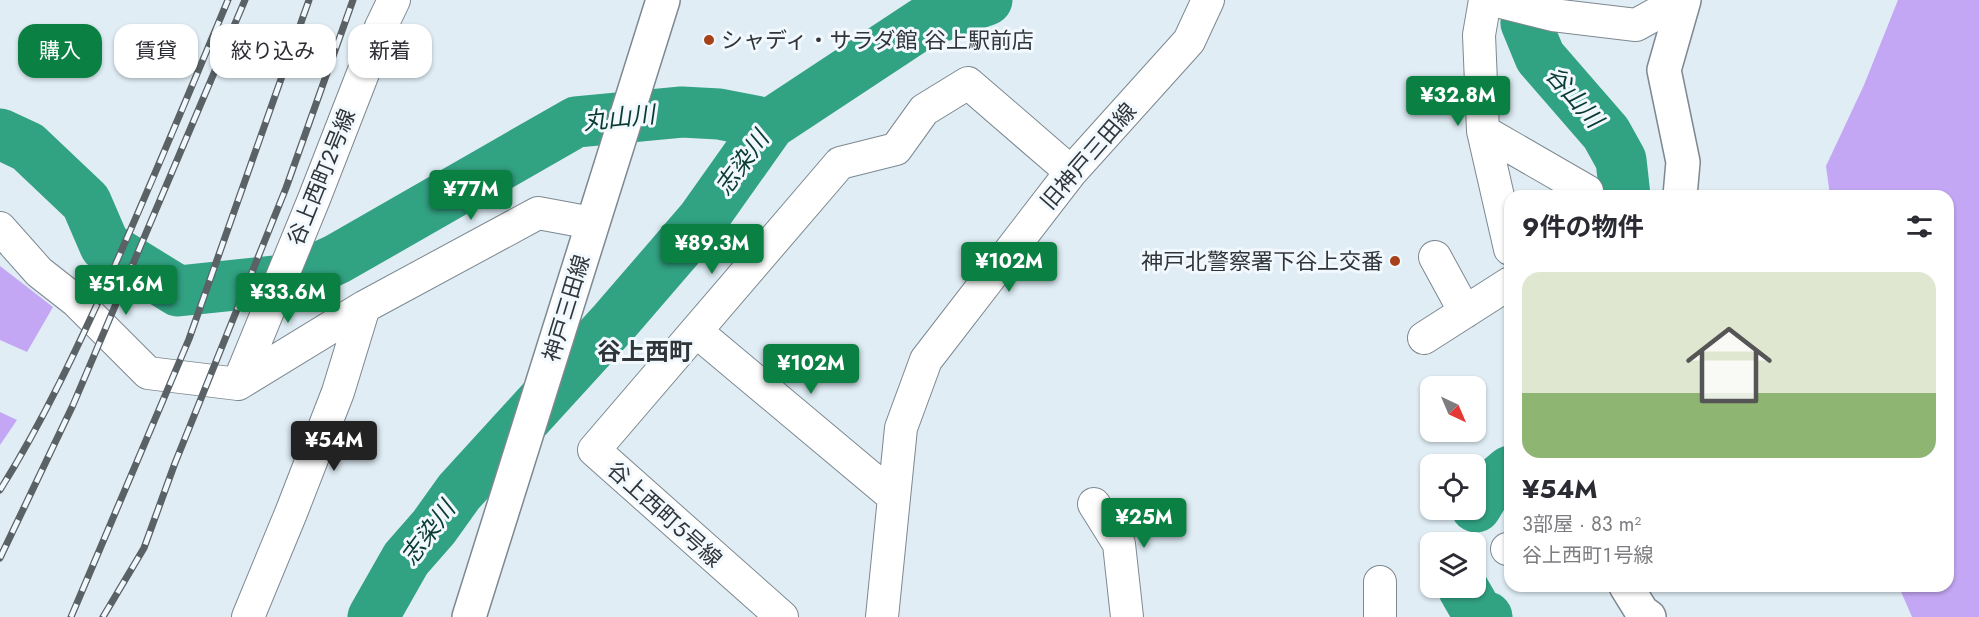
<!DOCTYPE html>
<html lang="ja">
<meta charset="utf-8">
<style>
:root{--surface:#fff;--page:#f2f2f3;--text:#2b2b33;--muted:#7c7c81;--accent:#0b8043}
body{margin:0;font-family:Jost,"Noto Sans JP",sans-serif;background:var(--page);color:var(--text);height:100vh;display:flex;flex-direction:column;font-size:22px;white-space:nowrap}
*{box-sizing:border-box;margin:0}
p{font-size:20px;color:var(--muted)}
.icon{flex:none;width:33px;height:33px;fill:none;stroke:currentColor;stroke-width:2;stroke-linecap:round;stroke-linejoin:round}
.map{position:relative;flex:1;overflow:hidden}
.sheet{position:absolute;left:1504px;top:190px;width:450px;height:402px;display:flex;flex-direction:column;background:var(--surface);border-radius:18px;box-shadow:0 2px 4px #0004}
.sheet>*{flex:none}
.top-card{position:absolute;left:18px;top:24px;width:570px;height:54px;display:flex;gap:12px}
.needle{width:39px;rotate:136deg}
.tools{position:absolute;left:1420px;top:376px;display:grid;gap:12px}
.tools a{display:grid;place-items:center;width:66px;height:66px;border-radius:12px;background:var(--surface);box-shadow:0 2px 4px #0004;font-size:30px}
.price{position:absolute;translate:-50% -51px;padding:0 14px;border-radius:6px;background:var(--accent);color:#fff;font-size:20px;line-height:39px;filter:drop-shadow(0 2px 3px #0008)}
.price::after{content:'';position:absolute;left:50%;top:36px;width:18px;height:14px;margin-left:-9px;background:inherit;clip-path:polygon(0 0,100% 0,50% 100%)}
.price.current{background:#222;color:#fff}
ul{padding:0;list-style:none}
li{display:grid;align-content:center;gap:12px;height:318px;padding:0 18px}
li span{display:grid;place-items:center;height:186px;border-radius:18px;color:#555}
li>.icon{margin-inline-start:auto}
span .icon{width:108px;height:108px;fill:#fffc;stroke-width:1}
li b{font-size:26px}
h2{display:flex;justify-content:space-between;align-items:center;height:72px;padding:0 18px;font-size:26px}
.pill{padding:0 21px;border-radius:18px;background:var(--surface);box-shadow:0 2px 4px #0004;font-size:21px;line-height:54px}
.pill.current{background:var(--accent);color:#fff}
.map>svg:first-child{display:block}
.forest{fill:#c4a7f4}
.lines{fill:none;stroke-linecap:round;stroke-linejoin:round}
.river{stroke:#31a282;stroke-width:51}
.minor-casing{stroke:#7d8890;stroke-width:34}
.major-casing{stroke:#7d8890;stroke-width:36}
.minor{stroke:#fff;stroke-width:32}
.major{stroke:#fff;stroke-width:33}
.rail-casing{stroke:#5b6266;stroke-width:7}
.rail{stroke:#f1f9fe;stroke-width:4.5;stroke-dasharray:14;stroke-linecap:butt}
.poi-dot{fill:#a74119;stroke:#f1f9fe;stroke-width:2}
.labels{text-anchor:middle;stroke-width:6;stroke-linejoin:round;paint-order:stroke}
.poi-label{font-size:22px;fill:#303538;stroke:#f1f9fe;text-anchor:start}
.street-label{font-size:22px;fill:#303538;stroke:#f1f9fe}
.water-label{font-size:24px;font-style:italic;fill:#0a3b2e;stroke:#f1f9fe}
.neighbourhood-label{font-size:24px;font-weight:bold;fill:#303538;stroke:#f1f9fe}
</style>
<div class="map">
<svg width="1979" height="617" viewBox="0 0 1979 617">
<rect width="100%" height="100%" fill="#e0edf5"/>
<!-- forest -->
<path class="forest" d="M 1898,0 L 1979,0 L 1979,617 L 1912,617 L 1899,587 L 1948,586 L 1948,196 L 1830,196 L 1826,166 L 1864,85 Z
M 0,266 L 53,307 L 27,352 L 0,340 Z
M 0,412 L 17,420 L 0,445 Z"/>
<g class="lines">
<!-- river -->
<path class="river" d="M 1539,0 L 1526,23 L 1540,57 L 1606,133 L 1621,160 L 1625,196
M 0,134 L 28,147 L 86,202 L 105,246 L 178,291 L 294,279 L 337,259 L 576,122 L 682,112 L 719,114 L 770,124
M 1476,507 L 1485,492 L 1510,471
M 1463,588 L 1478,614 L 1487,617
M 373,617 L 406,559 L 434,527 L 459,492 L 614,322 L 702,220 L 770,124 L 923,23 L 987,0"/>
<defs>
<path id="minor" d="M 1485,0 L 1479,35 L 1483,131 L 1510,249
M 1493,0 L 1553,15 L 1636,25 L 1665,9 L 1668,0
M 1483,131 L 1587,191
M 0,228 L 39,272 L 76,301 L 148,373 L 238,384
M 1435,257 L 1465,312
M 697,332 L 894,497
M 1424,338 L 1510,283
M 238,384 L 314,199 L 381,27 L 394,0
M 238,384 L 364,307 L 538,213 L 592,223
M 1094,504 L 1119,544 L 1127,617
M 1507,549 L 1510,549
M 1380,582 L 1380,617
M 248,617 L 291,513 L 338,392 L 364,307
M 782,617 L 594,450 L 840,163 L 896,149 L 924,110 L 968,83 L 1071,172
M 882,617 L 901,428 L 926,360 L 1071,172 L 1189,41 L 1208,0"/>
<path id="major" d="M 1680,196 L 1683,162 L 1664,70 L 1684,0
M 1626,586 L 1642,612 L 1649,617
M 469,617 L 663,0"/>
</defs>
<!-- minor casing -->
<use href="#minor" class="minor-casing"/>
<!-- major casing -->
<use href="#major" class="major-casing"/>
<!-- minor -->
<use href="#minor" class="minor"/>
<!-- major -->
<use href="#major" class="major"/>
<defs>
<path id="rail" d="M 0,490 C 44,420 78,346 112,272 C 152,182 190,91 228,0
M 0,558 L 73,405 L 245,0
M 71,617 L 189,339 L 309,0
M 103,617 L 144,548 L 175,463 L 286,188 L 353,0"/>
</defs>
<!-- rail casing -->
<use href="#rail" class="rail-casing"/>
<!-- rail -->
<use href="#rail" class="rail"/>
</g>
<!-- markers -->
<g class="poi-dot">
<circle cx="709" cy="40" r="6"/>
<circle cx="1395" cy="261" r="6"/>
</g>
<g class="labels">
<!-- poi labels -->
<g class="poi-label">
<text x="721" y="48">シャディ・サラダ館 谷上駅前店</text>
<text x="1383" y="269" text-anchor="end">神戸北警察署下谷上交番</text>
</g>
<!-- street labels -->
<g class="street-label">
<text transform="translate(1088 156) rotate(-49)" y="8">旧神戸三田線</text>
<text transform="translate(321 177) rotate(-68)" y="8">谷上西町２号線</text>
<text transform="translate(566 308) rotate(-73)" y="8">神戸三田線</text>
<text transform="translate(665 514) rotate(42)" y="8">谷上西町５号線</text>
</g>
<!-- water labels -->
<g class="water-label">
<text transform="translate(1574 97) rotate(49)" y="8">谷山川</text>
<text transform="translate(619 118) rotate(-6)" y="8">丸山川</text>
<text transform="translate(742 163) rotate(-54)" y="8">志染川</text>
<text transform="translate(428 533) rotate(-53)" y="8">志染川</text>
</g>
<!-- neighbourhood labels -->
<g class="neighbourhood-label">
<text x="645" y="360">谷上西町</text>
</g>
</g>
</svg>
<div class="tools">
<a><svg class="needle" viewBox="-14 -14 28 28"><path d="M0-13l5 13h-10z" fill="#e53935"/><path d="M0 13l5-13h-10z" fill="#7c7c81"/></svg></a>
<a><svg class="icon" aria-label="locate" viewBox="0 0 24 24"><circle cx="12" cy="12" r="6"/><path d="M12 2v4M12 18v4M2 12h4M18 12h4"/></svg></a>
<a><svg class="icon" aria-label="layers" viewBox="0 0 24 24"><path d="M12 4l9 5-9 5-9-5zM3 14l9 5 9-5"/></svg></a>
</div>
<b class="price" style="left:1458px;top:127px">¥32.8M</b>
<b class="price" style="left:471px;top:221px">¥77M</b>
<b class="price" style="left:712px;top:275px">¥89.3M</b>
<b class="price" style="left:1009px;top:293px">¥102M</b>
<b class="price" style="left:126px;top:316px">¥51.6M</b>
<b class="price" style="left:288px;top:324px">¥33.6M</b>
<b class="price" style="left:811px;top:395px">¥102M</b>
<b class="price current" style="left:334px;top:472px">¥54M</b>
<b class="price" style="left:1144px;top:549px">¥25M</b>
<div class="top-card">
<a class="pill current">購入</a>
<a class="pill">賃貸</a>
<a class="pill">絞り込み</a>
<a class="pill">新着</a>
</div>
<section class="sheet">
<h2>9件の物件<svg class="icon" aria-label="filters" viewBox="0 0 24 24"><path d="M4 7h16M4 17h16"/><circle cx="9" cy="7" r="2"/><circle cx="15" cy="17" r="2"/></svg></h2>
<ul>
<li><span style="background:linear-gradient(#dfe7d0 65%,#8fb573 0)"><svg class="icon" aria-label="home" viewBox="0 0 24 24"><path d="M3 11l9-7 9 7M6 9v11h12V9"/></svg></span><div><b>¥54M</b><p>3部屋 · 83 m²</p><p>谷上西町１号線</p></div></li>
</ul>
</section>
</div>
